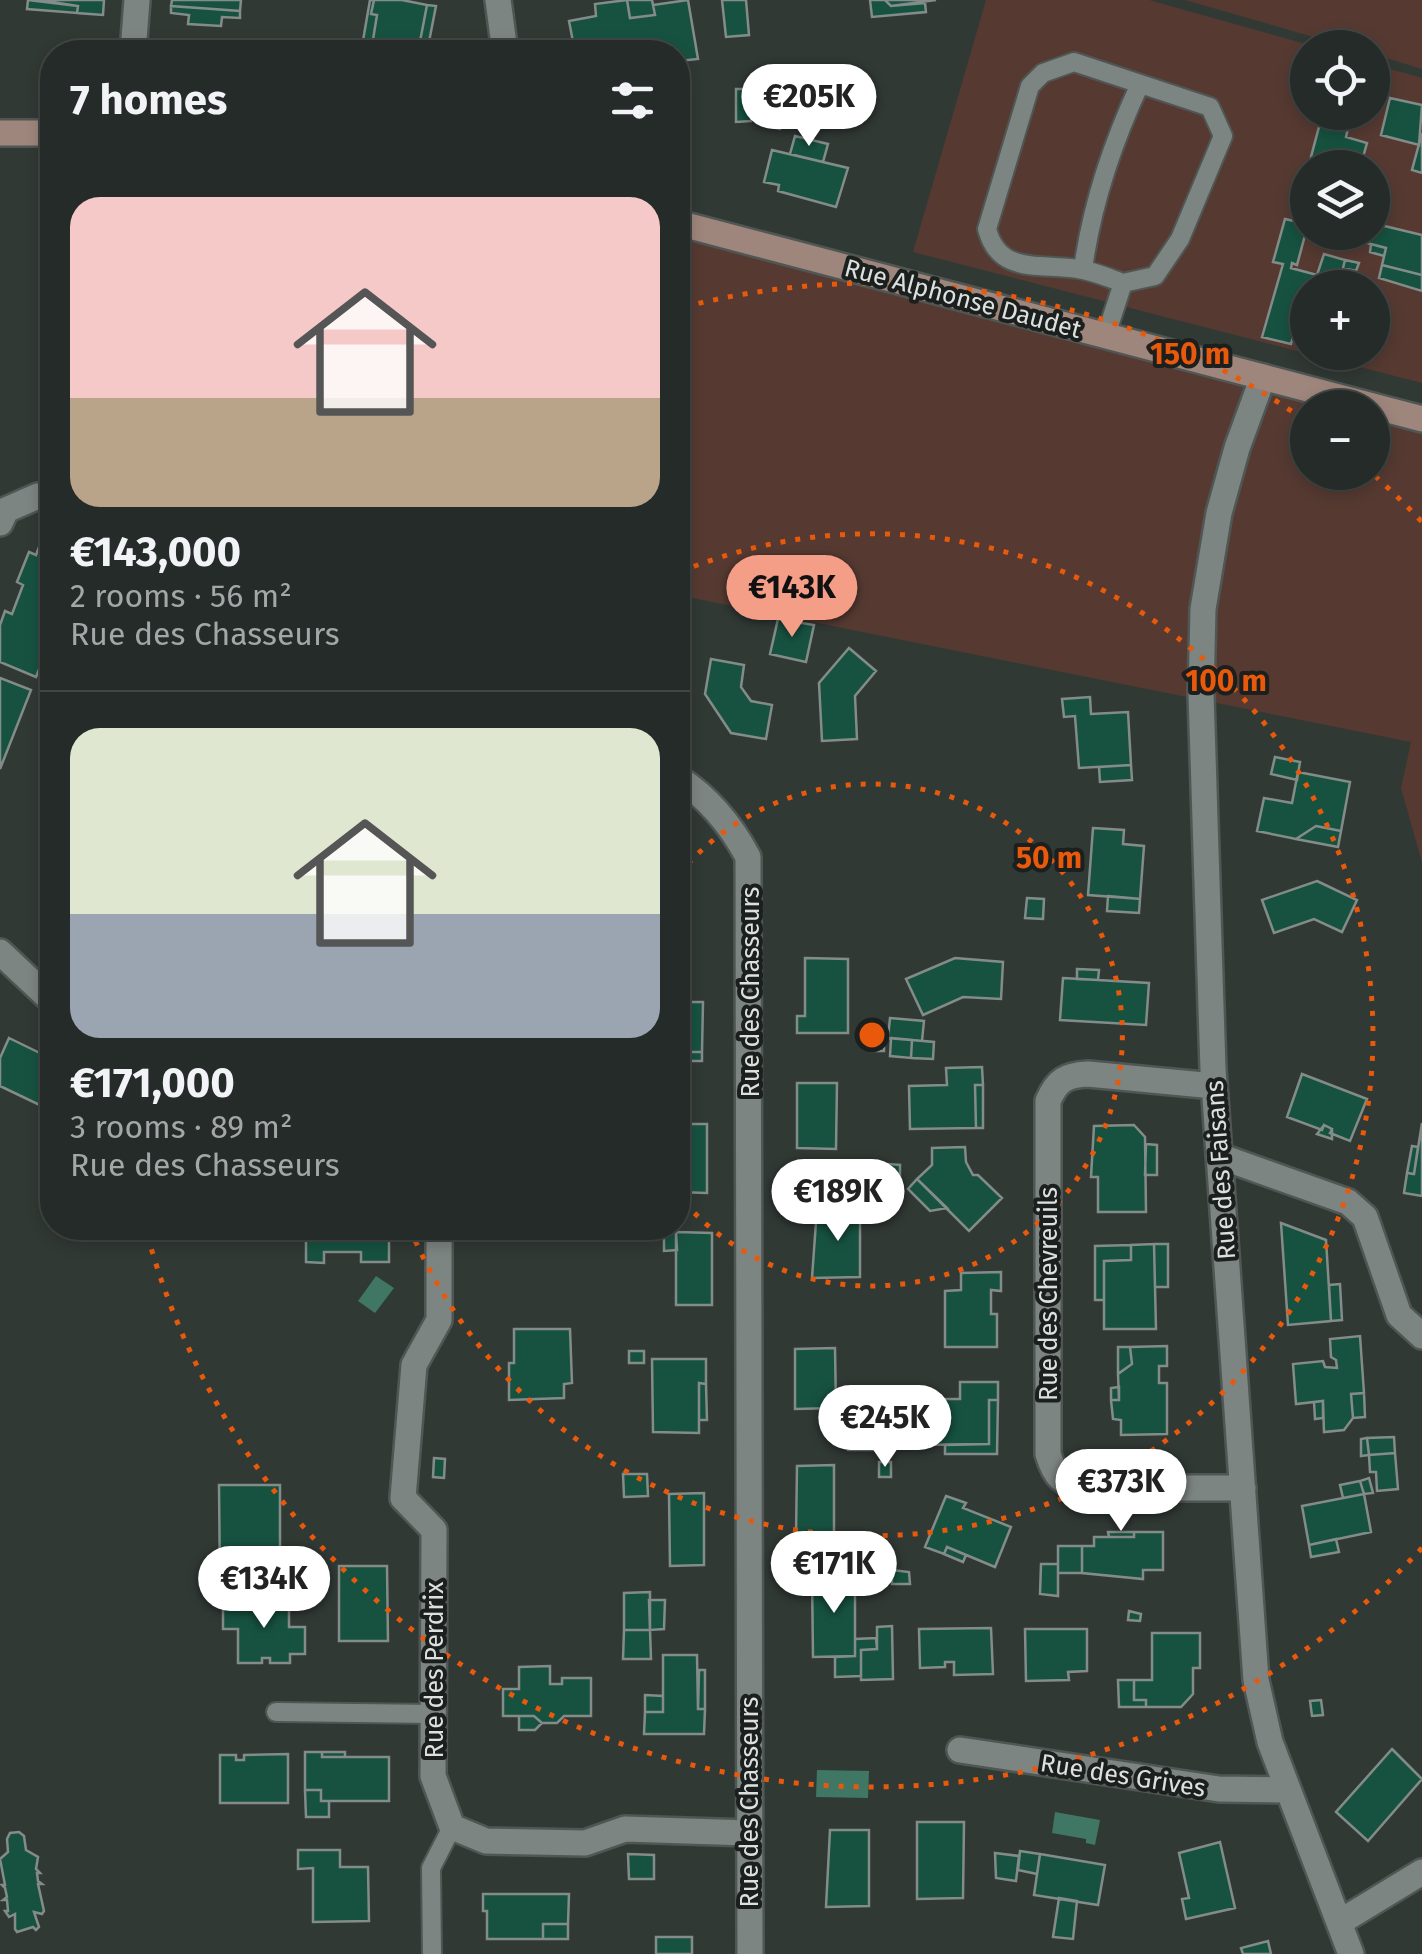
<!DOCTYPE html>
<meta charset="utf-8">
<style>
:root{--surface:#252b28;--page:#2d3330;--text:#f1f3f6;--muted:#a3a7a8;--line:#424745;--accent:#f49e88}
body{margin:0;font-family:"Fira Sans",sans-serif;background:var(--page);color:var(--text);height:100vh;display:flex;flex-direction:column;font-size:38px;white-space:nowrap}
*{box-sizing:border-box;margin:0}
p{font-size:32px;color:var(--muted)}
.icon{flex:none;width:55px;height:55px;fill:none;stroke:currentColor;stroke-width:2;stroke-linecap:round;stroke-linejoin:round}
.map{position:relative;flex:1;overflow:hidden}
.panel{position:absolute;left:40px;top:40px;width:650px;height:1200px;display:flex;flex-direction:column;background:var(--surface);border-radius:40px;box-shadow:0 5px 15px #0003,0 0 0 2px var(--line)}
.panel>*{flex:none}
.controls{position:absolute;left:1290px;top:30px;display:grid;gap:20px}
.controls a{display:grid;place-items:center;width:100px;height:100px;border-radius:50%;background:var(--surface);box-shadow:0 5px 15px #0003,0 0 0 2px var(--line);font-size:50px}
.price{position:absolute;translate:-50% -85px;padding:0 22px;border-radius:35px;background:#fff;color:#222;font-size:32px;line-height:65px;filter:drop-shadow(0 2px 5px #0008)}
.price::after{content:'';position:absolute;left:50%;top:60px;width:30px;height:22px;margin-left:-15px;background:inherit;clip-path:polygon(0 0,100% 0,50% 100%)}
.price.current{background:var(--accent);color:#111}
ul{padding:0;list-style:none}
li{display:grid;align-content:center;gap:20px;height:530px;padding:0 30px}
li+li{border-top:2px solid var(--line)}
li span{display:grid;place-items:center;height:310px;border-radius:30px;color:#555}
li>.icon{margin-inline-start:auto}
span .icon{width:180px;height:180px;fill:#fffc;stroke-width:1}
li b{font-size:42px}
h2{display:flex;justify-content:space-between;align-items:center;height:120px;padding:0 30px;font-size:42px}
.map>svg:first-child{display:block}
.green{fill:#563a32;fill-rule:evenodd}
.water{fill:#3f7764}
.building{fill:#175240;stroke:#838c88;stroke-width:2.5}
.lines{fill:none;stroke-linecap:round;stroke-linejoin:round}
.lane-casing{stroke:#505653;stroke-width:22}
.street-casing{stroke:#505653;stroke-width:30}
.secondary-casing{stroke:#505653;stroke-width:30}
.lane{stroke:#7d8582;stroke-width:18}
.street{stroke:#7d8582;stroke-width:25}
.secondary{stroke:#9e867c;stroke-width:25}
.ring{fill:none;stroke:#e8590c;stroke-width:5;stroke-dasharray:5 10}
.labels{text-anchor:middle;stroke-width:8;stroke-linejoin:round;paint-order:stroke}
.street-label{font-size:25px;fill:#dce1df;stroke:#1b1f1d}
.centre{fill:#e8590c;stroke:#1b1f1d;stroke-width:5}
.ring-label{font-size:30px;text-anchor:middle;font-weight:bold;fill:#e8590c;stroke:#1b1f1d;stroke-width:8;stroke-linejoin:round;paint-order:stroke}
</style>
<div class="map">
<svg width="1422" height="1954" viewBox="0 0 1422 1954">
<rect width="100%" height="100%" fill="#313935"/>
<!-- green -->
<path class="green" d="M 986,0 L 1149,0 L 1316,47 L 1308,48 L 1308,112 L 1372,112 L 1373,64 L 1422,78 L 1422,383 L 913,252 ZM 1308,168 L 1372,168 L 1372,232 L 1308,232 ZM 1308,288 L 1372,288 L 1372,352 L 1308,352 Z
M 1185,0 L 1422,0 L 1422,69 L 1373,54 L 1372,48 L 1348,47 Z
M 678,224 L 1348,407 L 1308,408 L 1308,472 L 1372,472 L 1373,414 L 1422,428 L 1422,862 L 1401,788 L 1411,742 L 678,595 Z"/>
<!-- water -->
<path class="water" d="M 376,1276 L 394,1288 L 375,1313 L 358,1301 Z
M 817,1770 L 869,1771 L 868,1798 L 816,1797 Z
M 1055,1812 L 1100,1820 L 1095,1845 L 1086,1843 L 1086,1839 L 1052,1833 Z"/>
<!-- building -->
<path class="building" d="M 28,0 L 78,6 L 77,13 L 27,9 Z
M 39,0 L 104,0 L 103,15 L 77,13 L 78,6 Z
M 172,0 L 241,0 L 240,11 L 171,6 Z
M 370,0 L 374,0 L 371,14 L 377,15 L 371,52 L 361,52 Z
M 374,0 L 402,0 L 427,5 L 418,52 L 371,52 L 377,15 L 371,14 Z
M 627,0 L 630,18 L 655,15 L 653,5 L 688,0 L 698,59 L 678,61 L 678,52 L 575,52 L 569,21 L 596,16 L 595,4 Z
M 627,0 L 652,0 L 655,15 L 630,18 Z
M 722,0 L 746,0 L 749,35 L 726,37 Z
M 870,0 L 885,0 L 891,6 L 925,3 L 926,12 L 872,17 Z
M 936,0 L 891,6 L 885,0 Z
M 427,5 L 436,6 L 427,52 L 418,52 Z
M 171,6 L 240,11 L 240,18 L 222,17 L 221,26 L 188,24 L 189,15 L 171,13 Z
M 736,89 L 754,89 L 751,121 L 736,122 Z
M 769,94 L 787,98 L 780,129 L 762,125 Z
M 1390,98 L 1422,105 L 1419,145 L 1381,135 Z
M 1323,112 L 1352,112 L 1346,137 L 1367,143 L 1361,164 L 1348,160 L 1346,168 L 1308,168 Z
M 1422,133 L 1422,173 L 1412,170 Z
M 795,136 L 828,144 L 823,162 L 790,154 Z
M 772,150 L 848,168 L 836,207 L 778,191 L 779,185 L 764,182 Z
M 1308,171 L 1308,224 L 1297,265 L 1292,263 L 1291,268 L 1317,275 L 1324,254 L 1345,260 L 1343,268 L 1356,271 L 1354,281 L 1359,282 L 1358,288 L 1308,288 L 1308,315 L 1299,313 L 1291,344 L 1262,337 L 1283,264 L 1273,262 L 1285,219 L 1294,221 Z
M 1372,223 L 1422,235 L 1422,275 L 1382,265 L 1386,248 L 1367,243 Z
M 1371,244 L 1386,248 L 1384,256 L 1370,252 Z
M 1345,260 L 1359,263 L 1356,271 L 1343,268 Z
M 1382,265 L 1422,275 L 1422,291 L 1379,278 Z
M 42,539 L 52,543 L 52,636 L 36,677 L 0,662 L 0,625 L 5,611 L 12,614 L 23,585 L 17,582 L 29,552 L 36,555 Z
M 778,619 L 814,625 L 806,662 L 770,654 Z
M 849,648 L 876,671 L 855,696 L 857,739 L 822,741 L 819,683 Z
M 711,659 L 744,665 L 741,687 L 751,701 L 772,705 L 766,739 L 731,733 L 705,694 Z
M 0,678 L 31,690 L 0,769 Z
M 1090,697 L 1091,714 L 1128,712 L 1131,765 L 1079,768 L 1075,716 L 1064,717 L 1062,699 Z
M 1275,757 L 1300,762 L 1297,780 L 1271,774 Z
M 1131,765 L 1132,780 L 1100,782 L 1099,767 Z
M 1298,772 L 1350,782 L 1341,831 L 1316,826 L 1296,839 L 1257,831 L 1264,798 L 1292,803 Z
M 1316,826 L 1341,831 L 1338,847 L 1296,839 Z
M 1093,828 L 1124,830 L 1123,844 L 1144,846 L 1140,899 L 1088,895 Z
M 1317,881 L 1357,900 L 1342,932 L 1314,919 L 1274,933 L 1262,900 Z
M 1108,896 L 1140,899 L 1139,913 L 1107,911 Z
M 1027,898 L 1044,899 L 1043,919 L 1025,918 Z
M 805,958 L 848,959 L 848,1033 L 797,1033 L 797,1016 L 805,1016 Z
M 955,958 L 1003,962 L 1001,999 L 963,997 L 923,1015 L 906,979 Z
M 1077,969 L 1099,970 L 1098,980 L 1077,979 Z
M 1063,978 L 1149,983 L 1146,1025 L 1060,1020 Z
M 678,1002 L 703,1002 L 702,1052 L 683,1052 L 684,1061 L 678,1061 Z
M 890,1018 L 924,1021 L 922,1041 L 888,1038 Z
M 9,1038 L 52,1059 L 52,1099 L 48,1109 L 0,1086 L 0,1058 Z
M 891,1038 L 912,1040 L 911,1058 L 890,1056 Z
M 871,1040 L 884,1040 L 884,1051 L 871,1051 Z
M 912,1040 L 934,1042 L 933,1059 L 911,1058 Z
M 683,1052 L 702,1052 L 702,1061 L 684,1061 Z
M 982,1067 L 983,1085 L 975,1085 L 976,1128 L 910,1129 L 909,1086 L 947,1085 L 946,1068 Z
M 1302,1074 L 1367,1099 L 1350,1141 L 1330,1133 L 1332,1129 L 1324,1125 L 1322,1130 L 1287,1117 Z
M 797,1083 L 837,1083 L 836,1149 L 797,1148 Z
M 975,1085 L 983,1085 L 983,1128 L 976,1128 Z
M 1422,1123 L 1422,1196 L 1404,1193 L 1407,1173 L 1414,1174 Z
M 678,1124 L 707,1124 L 707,1193 L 678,1192 Z
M 1134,1125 L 1145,1137 L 1146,1212 L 1098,1212 L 1098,1177 L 1091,1177 L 1094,1126 Z
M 1324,1125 L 1332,1129 L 1332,1139 L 1317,1134 Z
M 1146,1144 L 1157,1145 L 1157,1175 L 1145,1175 Z
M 1412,1146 L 1418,1147 L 1414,1174 L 1407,1173 Z
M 965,1147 L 966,1162 L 973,1175 L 978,1175 L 1002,1198 L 969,1231 L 917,1179 L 932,1165 L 932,1148 Z
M 52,1149 L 52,1181 L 42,1178 Z
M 888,1164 L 900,1165 L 900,1179 L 888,1180 Z
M 875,1178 L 888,1179 L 888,1205 L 875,1205 Z
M 829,1179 L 852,1179 L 851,1207 L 830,1207 Z
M 917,1179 L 947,1208 L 930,1211 L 908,1189 Z
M 821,1207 L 860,1207 L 860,1277 L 812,1278 L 816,1222 L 822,1222 Z
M 1281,1223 L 1326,1240 L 1331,1321 L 1288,1325 Z
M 306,1228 L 389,1230 L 389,1262 L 361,1262 L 361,1252 L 324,1252 L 324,1263 L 306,1262 Z
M 623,1228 L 642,1228 L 642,1236 L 623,1236 Z
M 676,1232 L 677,1250 L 664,1251 L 664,1233 Z
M 676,1232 L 712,1233 L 712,1305 L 676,1305 Z
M 1154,1244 L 1168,1244 L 1168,1287 L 1155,1287 Z
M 1154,1244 L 1156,1329 L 1104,1329 L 1104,1261 L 1131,1260 L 1131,1245 Z
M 1131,1245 L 1131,1260 L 1104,1261 L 1104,1300 L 1095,1300 L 1095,1246 Z
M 1001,1272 L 1001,1291 L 991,1290 L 991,1314 L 997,1314 L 997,1347 L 945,1347 L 945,1291 L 961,1290 L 961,1273 Z
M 1340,1284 L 1342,1320 L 1331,1321 L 1329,1285 Z
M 514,1329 L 570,1329 L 572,1383 L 564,1384 L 564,1398 L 509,1400 L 509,1363 L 514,1363 Z
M 1360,1336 L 1364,1393 L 1351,1394 L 1353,1418 L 1344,1430 L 1324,1432 L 1323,1401 L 1296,1404 L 1293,1364 L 1323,1361 L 1325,1367 L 1337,1368 L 1336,1360 L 1331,1357 L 1330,1339 Z
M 1167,1346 L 1167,1366 L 1159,1366 L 1159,1383 L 1167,1383 L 1167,1434 L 1121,1435 L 1121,1420 L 1113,1419 L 1111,1400 L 1119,1400 L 1118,1374 L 1132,1364 L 1130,1347 Z
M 1118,1347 L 1130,1347 L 1132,1364 L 1118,1374 Z
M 835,1348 L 836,1408 L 795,1409 L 795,1349 Z
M 629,1351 L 644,1351 L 644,1363 L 629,1363 Z
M 652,1359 L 706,1359 L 706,1384 L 699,1383 L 699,1433 L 653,1432 Z
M 960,1382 L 998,1382 L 998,1400 L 989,1400 L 989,1444 L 906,1445 L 907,1399 L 960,1399 Z
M 699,1383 L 706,1384 L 707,1420 L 699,1420 Z
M 1119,1387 L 1119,1400 L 1111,1400 L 1111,1388 Z
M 1364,1393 L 1365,1417 L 1353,1418 L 1351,1394 Z
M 989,1400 L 998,1400 L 997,1454 L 945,1454 L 945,1445 L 989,1444 Z
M 1323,1401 L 1323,1418 L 1315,1419 L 1314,1402 Z
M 891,1428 L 891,1450 L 848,1450 L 847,1429 Z
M 1394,1437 L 1395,1453 L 1369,1455 L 1367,1438 Z
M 1367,1438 L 1369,1455 L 1361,1456 L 1361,1439 Z
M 1395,1453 L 1398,1489 L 1377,1491 L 1376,1472 L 1370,1472 L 1369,1455 Z
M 434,1458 L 445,1459 L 444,1478 L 433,1477 Z
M 879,1462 L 891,1462 L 891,1477 L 879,1477 Z
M 834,1465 L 834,1535 L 796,1535 L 797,1466 Z
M 623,1474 L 647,1474 L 648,1496 L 624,1497 Z
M 1369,1478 L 1373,1493 L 1364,1494 L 1360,1481 Z
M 1360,1481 L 1364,1494 L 1343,1498 L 1340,1485 Z
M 219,1485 L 280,1485 L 280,1584 L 220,1584 Z
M 704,1493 L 704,1565 L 670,1566 L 669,1494 Z
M 1364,1494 L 1371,1532 L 1309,1545 L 1302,1506 Z
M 946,1496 L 966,1503 L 963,1508 L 1011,1527 L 995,1567 L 947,1547 L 944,1554 L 925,1547 Z
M 1108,1532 L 1134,1532 L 1134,1537 L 1109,1537 Z
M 1134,1532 L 1163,1532 L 1163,1570 L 1143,1570 L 1143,1579 L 1082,1573 L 1082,1546 L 1094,1546 L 1094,1537 L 1134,1537 Z
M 1336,1539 L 1339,1552 L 1311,1557 L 1309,1545 Z
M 1058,1546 L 1082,1546 L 1082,1573 L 1058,1573 Z
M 947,1547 L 966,1555 L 963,1562 L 944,1554 Z
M 1041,1564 L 1058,1564 L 1058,1596 L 1040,1594 Z
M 339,1566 L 387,1566 L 388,1641 L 339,1641 Z
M 892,1570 L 909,1572 L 910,1584 L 892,1584 Z
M 812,1575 L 855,1575 L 855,1656 L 813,1657 Z
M 650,1592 L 650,1630 L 624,1630 L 624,1593 Z
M 649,1600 L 665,1600 L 664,1629 L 650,1630 Z
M 223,1602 L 289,1602 L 289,1627 L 305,1627 L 305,1654 L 290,1654 L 290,1663 L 270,1663 L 270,1658 L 262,1658 L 262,1663 L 238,1663 L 238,1629 L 223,1629 Z
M 1129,1611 L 1141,1614 L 1140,1621 L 1128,1620 Z
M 892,1626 L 893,1679 L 861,1680 L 861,1650 L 877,1649 L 877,1627 Z
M 991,1628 L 993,1674 L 954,1675 L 954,1662 L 945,1662 L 945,1667 L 920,1668 L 919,1629 Z
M 1025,1629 L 1087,1629 L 1087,1671 L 1068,1672 L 1069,1680 L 1026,1681 Z
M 624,1630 L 650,1630 L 651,1659 L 623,1659 Z
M 1152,1633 L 1200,1633 L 1200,1668 L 1193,1668 L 1193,1694 L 1181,1707 L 1146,1707 L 1146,1700 L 1134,1700 L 1134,1680 L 1152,1680 Z
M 876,1638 L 877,1649 L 861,1650 L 861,1676 L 835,1677 L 835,1657 L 855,1656 L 855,1639 Z
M 663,1655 L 697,1655 L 698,1709 L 705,1709 L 704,1734 L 644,1734 L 645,1712 L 663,1712 Z
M 550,1666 L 550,1684 L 562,1684 L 562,1678 L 591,1678 L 591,1716 L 564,1716 L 557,1723 L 542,1723 L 534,1716 L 503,1716 L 503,1689 L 519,1689 L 519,1667 Z
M 699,1670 L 705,1670 L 705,1709 L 698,1709 Z
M 1118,1680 L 1134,1680 L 1134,1700 L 1146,1700 L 1146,1707 L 1119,1707 Z
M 645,1695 L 663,1696 L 663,1712 L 645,1712 Z
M 1321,1700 L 1323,1715 L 1312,1716 L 1310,1701 Z
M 519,1716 L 534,1716 L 542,1723 L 535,1730 L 519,1730 Z
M 1392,1749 L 1422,1779 L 1368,1841 L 1336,1812 Z
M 305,1752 L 322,1752 L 322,1757 L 389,1757 L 389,1801 L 321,1801 L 321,1790 L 305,1790 Z
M 322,1752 L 345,1752 L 345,1757 L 322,1757 Z
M 288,1754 L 288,1803 L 220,1803 L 220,1755 L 236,1755 L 236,1760 L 244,1760 L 244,1755 Z
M 305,1790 L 321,1790 L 321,1801 L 329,1801 L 329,1817 L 306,1817 Z
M 917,1822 L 964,1822 L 963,1898 L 917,1899 Z
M 830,1830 L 869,1830 L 869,1906 L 826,1907 Z
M 19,1832 L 24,1836 L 26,1850 L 38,1857 L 36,1869 L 40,1873 L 37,1873 L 38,1881 L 42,1884 L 38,1884 L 44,1911 L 42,1914 L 34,1912 L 39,1927 L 36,1930 L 33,1927 L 17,1932 L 15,1929 L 15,1914 L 9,1917 L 5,1911 L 8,1911 L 7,1900 L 3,1900 L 7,1897 L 5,1888 L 2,1885 L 5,1885 L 0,1859 L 8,1852 L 7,1839 L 10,1833 Z
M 1220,1842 L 1235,1908 L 1186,1919 L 1182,1899 L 1189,1898 L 1179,1853 Z
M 298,1850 L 340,1850 L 340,1867 L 368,1867 L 369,1921 L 313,1922 L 313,1868 L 298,1869 Z
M 1020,1851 L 1040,1854 L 1037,1874 L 1018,1870 Z
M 995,1853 L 1019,1856 L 1016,1881 L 996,1878 Z
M 628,1854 L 654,1855 L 654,1879 L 629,1879 Z
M 1040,1854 L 1105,1865 L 1098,1905 L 1034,1895 Z
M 483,1894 L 569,1894 L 568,1924 L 543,1924 L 543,1939 L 487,1939 L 487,1911 L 483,1911 Z
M 1059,1898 L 1077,1901 L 1073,1939 L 1053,1937 Z
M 543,1924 L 568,1924 L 568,1939 L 543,1939 Z
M 656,1937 L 692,1937 L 692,1954 L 656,1954 Z
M 1268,1941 L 1271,1954 L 1243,1954 L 1241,1948 Z"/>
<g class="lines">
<defs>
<path id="lane" d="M 1083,269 C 1092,203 1112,144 1140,84
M 1106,335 L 1123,283 L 1155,276 L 1180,239 L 1223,136 L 1210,107 L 1074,62 L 1043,73 L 1030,86 L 987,229 C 999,275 1039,263 1078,269 C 1093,271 1109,278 1123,283
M 276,1712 L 435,1714
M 432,1954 L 431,1868 L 452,1827"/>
<path id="street" d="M 498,0 L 505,52
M 133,52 L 137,0
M 1263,377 L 1237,448 L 1219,513 L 1203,609 L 1201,694 L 1213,1069 L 1256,1680 L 1270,1742 L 1351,1954
M 0,523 L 6,510 L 38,496 L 52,495
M 678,778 C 709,798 731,825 748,857 L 750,1954
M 0,952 L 52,1001
M 1214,1086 L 1088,1074 C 1066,1075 1057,1080 1048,1101 L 1048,1454 C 1055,1477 1062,1484 1085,1488 L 1243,1488
M 1219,1156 L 1348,1202 L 1365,1217 L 1399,1315 L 1422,1336
M 439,1228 L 439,1320 L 414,1365 L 403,1498 L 434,1530 L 433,1776 L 452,1827 L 486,1841 L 585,1843 L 625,1829 L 749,1833
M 960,1750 L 1219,1789 L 1287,1790
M 1340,1922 L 1422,1872"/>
<path id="secondary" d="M 0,133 L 52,133
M 678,223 L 1422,419"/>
</defs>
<!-- lane casing -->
<use href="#lane" class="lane-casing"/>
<!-- street casing -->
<use href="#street" class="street-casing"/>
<!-- secondary casing -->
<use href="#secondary" class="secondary-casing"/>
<!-- lane -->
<use href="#lane" class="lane"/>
<!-- street -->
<use href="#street" class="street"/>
<!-- secondary -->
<use href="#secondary" class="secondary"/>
</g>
<!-- distance rings -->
<g class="ring">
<path d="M678 875A251 251 0 1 1 678 1195"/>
<path d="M680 572A501 501 0 1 1 411 1231"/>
<path d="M1422 1548A752 752 0 0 1 146 1230M684 307A752 752 0 0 1 1303 419M1375 476A752 752 0 0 1 1422 522"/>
</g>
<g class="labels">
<!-- street labels -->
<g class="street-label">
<text transform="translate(963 298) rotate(15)" y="9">Rue Alphonse Daudet</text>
<text transform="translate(750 992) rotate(-90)" y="9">Rue des Chasseurs</text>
<text transform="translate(1220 1170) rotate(-94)" y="9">Rue des Faisans</text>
<text transform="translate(1048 1294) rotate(-90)" y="9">Rue des Chevreuils</text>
<text transform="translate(434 1670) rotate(-90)" y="9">Rue des Perdrix</text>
<text transform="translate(1123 1775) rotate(9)" y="9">Rue des Grives</text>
<text transform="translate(749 1802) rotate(-90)" y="9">Rue des Chasseurs</text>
</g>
</g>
<circle cx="872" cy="1035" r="15" class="centre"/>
<g class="ring-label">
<text x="1190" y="364">150 m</text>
<text x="1226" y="691">100 m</text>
<text x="1049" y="868">50 m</text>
</g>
</svg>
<div class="controls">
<a><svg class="icon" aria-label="locate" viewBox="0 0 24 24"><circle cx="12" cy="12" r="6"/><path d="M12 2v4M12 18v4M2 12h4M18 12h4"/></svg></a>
<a><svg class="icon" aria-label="layers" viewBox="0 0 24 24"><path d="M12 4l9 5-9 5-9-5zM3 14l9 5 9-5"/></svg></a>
<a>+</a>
<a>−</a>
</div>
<b class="price" style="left:809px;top:149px">€205K</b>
<b class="price current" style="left:792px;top:640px">€143K</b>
<b class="price" style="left:838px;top:1244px">€189K</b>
<b class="price" style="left:885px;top:1470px">€245K</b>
<b class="price" style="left:1121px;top:1534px">€373K</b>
<b class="price" style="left:834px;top:1616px">€171K</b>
<b class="price" style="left:264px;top:1631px">€134K</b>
<section class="panel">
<h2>7 homes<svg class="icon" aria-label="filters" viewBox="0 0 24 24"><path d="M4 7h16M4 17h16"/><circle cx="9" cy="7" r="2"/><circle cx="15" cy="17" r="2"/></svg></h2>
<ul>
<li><span style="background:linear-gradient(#f6c9c9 65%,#b9a48a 0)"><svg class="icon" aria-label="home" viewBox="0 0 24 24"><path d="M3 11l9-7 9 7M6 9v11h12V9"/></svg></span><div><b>€143,000</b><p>2 rooms · 56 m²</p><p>Rue des Chasseurs</p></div></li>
<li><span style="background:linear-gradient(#dfe7d0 60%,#9aa5b1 0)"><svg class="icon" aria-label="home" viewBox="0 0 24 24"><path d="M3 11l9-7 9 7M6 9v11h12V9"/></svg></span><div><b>€171,000</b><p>3 rooms · 89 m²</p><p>Rue des Chasseurs</p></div></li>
</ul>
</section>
</div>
